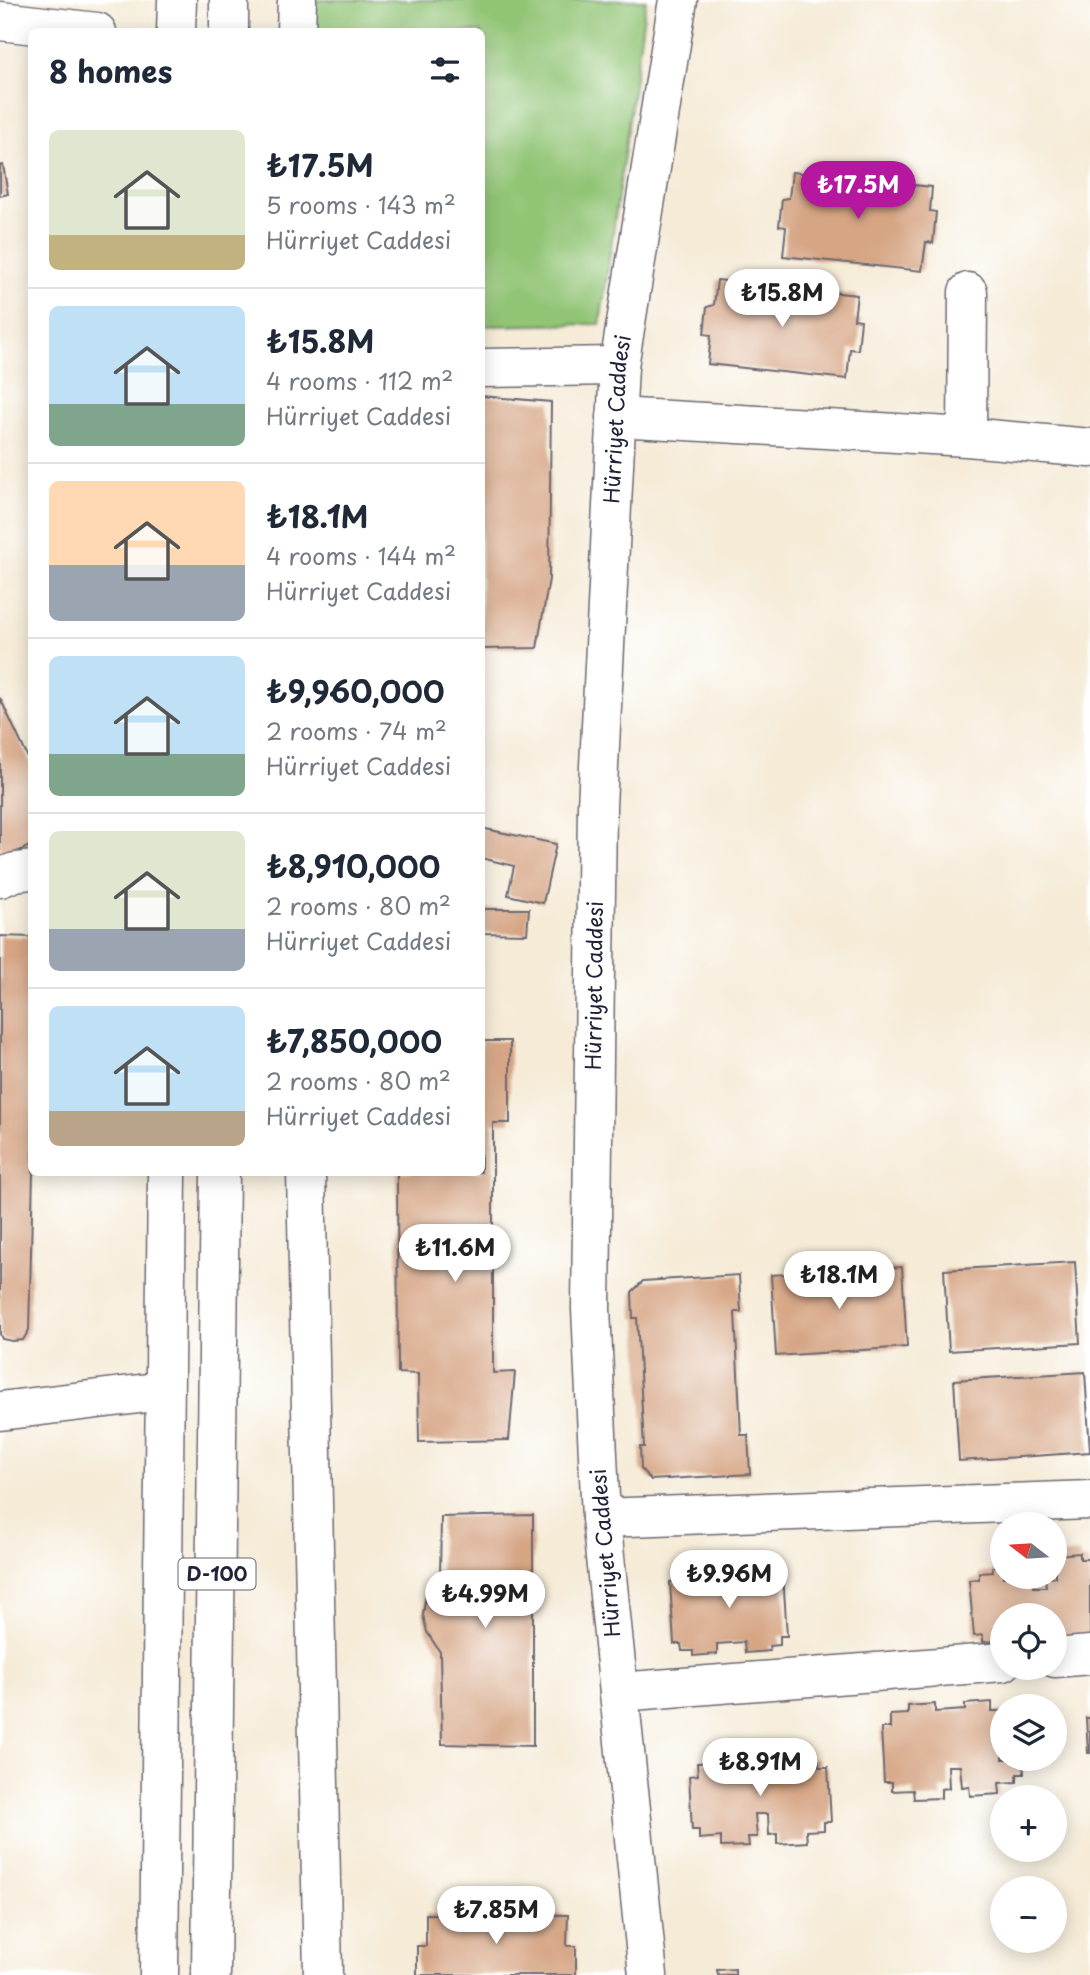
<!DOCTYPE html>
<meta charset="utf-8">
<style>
:root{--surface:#fff;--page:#f6f6f7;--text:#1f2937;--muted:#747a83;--line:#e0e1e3;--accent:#b5179e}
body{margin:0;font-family:"Playpen Sans",sans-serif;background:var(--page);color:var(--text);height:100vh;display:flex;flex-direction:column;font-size:26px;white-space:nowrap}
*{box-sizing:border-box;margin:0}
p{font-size:23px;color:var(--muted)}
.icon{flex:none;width:38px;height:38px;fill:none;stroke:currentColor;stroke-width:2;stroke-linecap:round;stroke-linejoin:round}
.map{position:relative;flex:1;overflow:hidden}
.details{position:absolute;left:28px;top:28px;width:457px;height:1148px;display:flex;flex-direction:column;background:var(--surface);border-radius:10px;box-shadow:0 4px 18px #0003}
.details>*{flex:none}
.needle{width:46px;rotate:287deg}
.tools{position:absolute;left:990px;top:1512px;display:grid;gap:14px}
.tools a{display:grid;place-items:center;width:77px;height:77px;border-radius:50%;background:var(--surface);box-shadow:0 4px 18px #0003;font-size:35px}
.price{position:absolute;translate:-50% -60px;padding:0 16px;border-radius:24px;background:#fff;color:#222;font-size:23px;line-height:46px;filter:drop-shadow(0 2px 4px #0008)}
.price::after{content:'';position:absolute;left:50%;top:42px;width:21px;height:16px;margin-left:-10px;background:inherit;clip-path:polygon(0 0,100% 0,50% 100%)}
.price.active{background:var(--accent);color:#fff}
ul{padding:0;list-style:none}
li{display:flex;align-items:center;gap:21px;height:175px;padding:0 21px}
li+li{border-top:2px solid var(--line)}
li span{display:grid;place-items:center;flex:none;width:196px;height:140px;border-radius:10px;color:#555}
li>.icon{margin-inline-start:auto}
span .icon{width:84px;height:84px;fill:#fffc;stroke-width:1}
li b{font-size:30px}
h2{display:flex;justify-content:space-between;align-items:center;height:84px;padding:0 21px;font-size:30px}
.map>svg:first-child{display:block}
.green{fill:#91c475;stroke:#5a7358;stroke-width:2}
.building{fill:#d6a584}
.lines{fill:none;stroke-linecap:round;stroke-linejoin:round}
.minor-casing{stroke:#6c6872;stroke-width:41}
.major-casing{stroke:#6c6872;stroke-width:41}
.highway-casing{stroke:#6c6872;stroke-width:41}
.minor{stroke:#fff;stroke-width:38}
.major{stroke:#fff;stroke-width:38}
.highway{stroke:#fff;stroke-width:38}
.labels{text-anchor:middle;stroke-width:7;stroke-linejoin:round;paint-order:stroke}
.shield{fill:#fff;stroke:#646476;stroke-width:2}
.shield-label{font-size:19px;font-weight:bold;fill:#22223b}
.street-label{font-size:21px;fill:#22223b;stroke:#fff}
</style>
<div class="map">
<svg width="1090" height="1975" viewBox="0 0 1090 1975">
<rect width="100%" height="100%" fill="#fff"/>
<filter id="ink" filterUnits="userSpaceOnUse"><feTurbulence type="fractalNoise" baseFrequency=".0143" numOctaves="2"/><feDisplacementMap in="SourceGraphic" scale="14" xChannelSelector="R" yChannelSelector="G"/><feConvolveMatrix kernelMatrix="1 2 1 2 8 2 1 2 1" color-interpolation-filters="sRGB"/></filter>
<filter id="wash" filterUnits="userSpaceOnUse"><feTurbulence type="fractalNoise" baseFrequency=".00686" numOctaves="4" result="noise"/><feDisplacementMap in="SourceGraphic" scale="28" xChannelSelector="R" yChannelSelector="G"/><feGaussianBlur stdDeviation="1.57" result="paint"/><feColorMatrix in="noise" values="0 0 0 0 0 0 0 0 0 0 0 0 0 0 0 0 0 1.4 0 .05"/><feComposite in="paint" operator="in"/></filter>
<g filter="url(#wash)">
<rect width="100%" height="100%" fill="#f5ebd7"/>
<!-- green -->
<path class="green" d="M 308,0 L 646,0 L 600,324 L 481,326 L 481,32 L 309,31 Z"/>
<g id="blocks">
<!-- building -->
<path class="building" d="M 3,165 L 8,194 L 0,196 L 0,166 Z
M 792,172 L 932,187 L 930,211 L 936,212 L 933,243 L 926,242 L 922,271 L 783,256 L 786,227 L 779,226 L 782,199 L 789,198 Z
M 717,280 L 857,295 L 854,319 L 861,320 L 858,350 L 850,349 L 847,379 L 708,364 L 711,335 L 704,334 L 707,307 L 714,305 Z
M 481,396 L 551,402 L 549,579 L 537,648 L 481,649 Z
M 0,698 L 32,766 L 32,845 L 0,860 Z
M 481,828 L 556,844 L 543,903 L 508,895 L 514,866 L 481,858 Z
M 481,909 L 529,909 L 527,934 L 481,933 Z
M 0,936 L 32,937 L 33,1172 L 29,1330 L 23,1340 L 12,1341 L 2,1339 L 0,1334 Z
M 481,1041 L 510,1041 L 510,1123 L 493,1123 L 493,1373 L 515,1372 L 509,1440 L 419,1442 L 418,1374 L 398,1373 L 397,1172 L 481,1172 Z
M 1075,1262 L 1080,1343 L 949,1351 L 944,1270 Z
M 902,1267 L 907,1347 L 776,1356 L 771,1275 Z
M 739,1275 L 741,1312 L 735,1312 L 741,1435 L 748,1435 L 750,1474 L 651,1480 L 641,1469 L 640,1447 L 644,1447 L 637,1318 L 633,1318 L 632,1292 L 643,1281 Z
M 1085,1372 L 1090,1452 L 959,1461 L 954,1380 Z
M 533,1515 L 533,1746 L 442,1744 L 440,1652 L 427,1632 L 423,1615 L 426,1594 L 440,1577 L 441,1517 Z
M 1080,1553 L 1080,1559 L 1087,1559 L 1090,1563 L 1090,1642 L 1055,1645 L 1055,1615 L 1003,1615 L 1003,1645 L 997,1646 L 996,1641 L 983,1642 L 983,1635 L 974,1636 L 969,1580 L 979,1579 L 979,1573 L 993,1572 L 992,1567 L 997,1566 L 997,1560 L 1003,1559 L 1003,1577 L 1033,1577 L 1034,1587 L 1046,1587 L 1045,1577 L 1055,1577 L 1055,1555 Z
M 767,1562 L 768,1568 L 776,1568 L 776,1574 L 783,1574 L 787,1636 L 780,1636 L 780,1645 L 769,1646 L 770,1651 L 745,1653 L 744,1642 L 717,1644 L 717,1654 L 693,1656 L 693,1651 L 682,1651 L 681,1644 L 674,1644 L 670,1582 L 678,1581 L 677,1573 L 688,1572 L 688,1568 L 711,1566 L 712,1576 L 721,1576 L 722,1596 L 734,1594 L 733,1575 L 740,1574 L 739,1565 Z
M 992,1702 L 992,1711 L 1003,1711 L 1003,1759 L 1023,1759 L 1024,1774 L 1017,1774 L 1017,1782 L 999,1783 L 1000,1794 L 970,1796 L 969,1786 L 962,1787 L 960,1766 L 948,1766 L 949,1788 L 941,1789 L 941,1798 L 914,1799 L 913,1790 L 892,1791 L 892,1782 L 884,1782 L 881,1728 L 890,1728 L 890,1715 L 908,1714 L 908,1706 L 935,1704 L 935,1712 L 965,1710 L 965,1704 Z
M 1086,1718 L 1090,1718 L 1090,1753 L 1088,1753 Z
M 800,1750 L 800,1760 L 818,1758 L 819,1767 L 828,1767 L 831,1822 L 824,1822 L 824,1830 L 806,1831 L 807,1842 L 777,1844 L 777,1834 L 769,1835 L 768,1814 L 755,1814 L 757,1837 L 748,1837 L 749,1846 L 721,1847 L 721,1837 L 699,1839 L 699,1830 L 692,1830 L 689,1776 L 698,1775 L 697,1763 L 716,1762 L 715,1754 L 742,1752 L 742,1761 L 773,1758 L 772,1752 Z
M 426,1914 L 568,1915 L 567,1946 L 576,1946 L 576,1975 L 417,1975 L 417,1946 L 426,1946 Z
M 735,1969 L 735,1975 L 718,1975 L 717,1970 Z"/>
</g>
</g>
<g filter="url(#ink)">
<use href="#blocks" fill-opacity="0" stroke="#6c6872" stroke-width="2"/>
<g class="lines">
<defs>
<path id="minor" d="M 481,368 L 619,366
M 616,417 L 967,437 L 1090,448
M 967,437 L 968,292
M 0,878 L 15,872 L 32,870
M 0,1411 L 164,1391
M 601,1518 L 1090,1500
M 1055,1658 L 1090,1655
M 619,1692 L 1003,1662"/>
<g id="major">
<path d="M 0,21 L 97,32"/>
<path d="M 296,32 L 297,0"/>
<path d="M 306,1172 L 323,1975"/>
<path id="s1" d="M 648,1975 L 601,1518 L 591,1309 L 597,806 L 619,366 L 678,0"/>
</g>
<path id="highway" d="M 176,32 L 177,0
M 229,32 L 229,0
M 159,1975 L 167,1172
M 211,1975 L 220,1172"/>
</defs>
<!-- minor casing -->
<use href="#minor" class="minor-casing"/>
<!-- major casing -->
<use href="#major" class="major-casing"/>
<!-- highway casing -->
<use href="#highway" class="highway-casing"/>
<!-- minor -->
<use href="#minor" class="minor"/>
<!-- major -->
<use href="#major" class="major"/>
<!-- highway -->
<use href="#highway" class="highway"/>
</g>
</g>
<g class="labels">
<!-- shield labels -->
<rect class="shield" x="178.5" y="1558.5" width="77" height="31" rx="5"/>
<g class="shield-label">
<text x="217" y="1581">D-100</text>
</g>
<!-- street labels -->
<g class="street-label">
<text dy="7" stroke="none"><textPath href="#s1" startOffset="1559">Hürriyet Caddesi</textPath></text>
<text dy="7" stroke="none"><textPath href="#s1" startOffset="992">Hürriyet Caddesi</textPath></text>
<text transform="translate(606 1553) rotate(-95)" y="7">Hürriyet Caddesi</text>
</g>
</g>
</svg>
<div class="tools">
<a><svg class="needle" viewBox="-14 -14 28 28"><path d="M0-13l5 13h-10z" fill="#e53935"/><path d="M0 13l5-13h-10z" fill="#747a83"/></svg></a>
<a><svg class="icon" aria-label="locate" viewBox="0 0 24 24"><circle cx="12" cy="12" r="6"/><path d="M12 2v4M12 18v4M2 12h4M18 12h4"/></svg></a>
<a><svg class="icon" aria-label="layers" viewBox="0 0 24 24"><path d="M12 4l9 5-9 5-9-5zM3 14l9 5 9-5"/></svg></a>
<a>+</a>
<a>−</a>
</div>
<b class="price active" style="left:858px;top:221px">₺17.5M</b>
<b class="price" style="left:782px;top:329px">₺15.8M</b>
<b class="price" style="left:455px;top:1284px">₺11.6M</b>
<b class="price" style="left:839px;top:1311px">₺18.1M</b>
<b class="price" style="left:729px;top:1610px">₺9.96M</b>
<b class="price" style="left:485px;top:1630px">₺4.99M</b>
<b class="price" style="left:760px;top:1798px">₺8.91M</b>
<b class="price" style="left:496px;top:1946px">₺7.85M</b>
<section class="details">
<h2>8 homes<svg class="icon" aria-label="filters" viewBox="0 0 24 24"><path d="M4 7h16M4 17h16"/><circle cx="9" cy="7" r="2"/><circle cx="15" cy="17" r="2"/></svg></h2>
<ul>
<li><span style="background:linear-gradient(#dfe7d0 75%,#c2b280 0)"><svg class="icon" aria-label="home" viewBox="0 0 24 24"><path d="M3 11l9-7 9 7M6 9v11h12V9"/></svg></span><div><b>₺17.5M</b><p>5 rooms · 143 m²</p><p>Hürriyet Caddesi</p></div></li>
<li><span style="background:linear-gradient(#bfe0f5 70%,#7fa58c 0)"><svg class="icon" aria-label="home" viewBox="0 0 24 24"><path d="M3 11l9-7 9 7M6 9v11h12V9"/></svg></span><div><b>₺15.8M</b><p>4 rooms · 112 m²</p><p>Hürriyet Caddesi</p></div></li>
<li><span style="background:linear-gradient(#ffd9b3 60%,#9aa5b1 0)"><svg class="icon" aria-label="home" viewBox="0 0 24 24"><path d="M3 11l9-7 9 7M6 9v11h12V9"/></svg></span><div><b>₺18.1M</b><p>4 rooms · 144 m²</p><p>Hürriyet Caddesi</p></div></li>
<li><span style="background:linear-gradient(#bfe0f5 70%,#7fa58c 0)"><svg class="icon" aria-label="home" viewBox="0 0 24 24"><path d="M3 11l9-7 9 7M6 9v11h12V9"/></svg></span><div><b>₺9,960,000</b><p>2 rooms · 74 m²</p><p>Hürriyet Caddesi</p></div></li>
<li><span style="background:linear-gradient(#dfe7d0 70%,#9aa5b1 0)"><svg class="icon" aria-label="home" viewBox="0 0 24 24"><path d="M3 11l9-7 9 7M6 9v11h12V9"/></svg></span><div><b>₺8,910,000</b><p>2 rooms · 80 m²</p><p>Hürriyet Caddesi</p></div></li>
<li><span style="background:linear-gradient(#bfe0f5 75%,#b9a48a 0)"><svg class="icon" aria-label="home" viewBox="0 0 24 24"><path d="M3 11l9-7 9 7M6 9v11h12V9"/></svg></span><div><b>₺7,850,000</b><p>2 rooms · 80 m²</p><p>Hürriyet Caddesi</p></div></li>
</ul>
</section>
</div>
